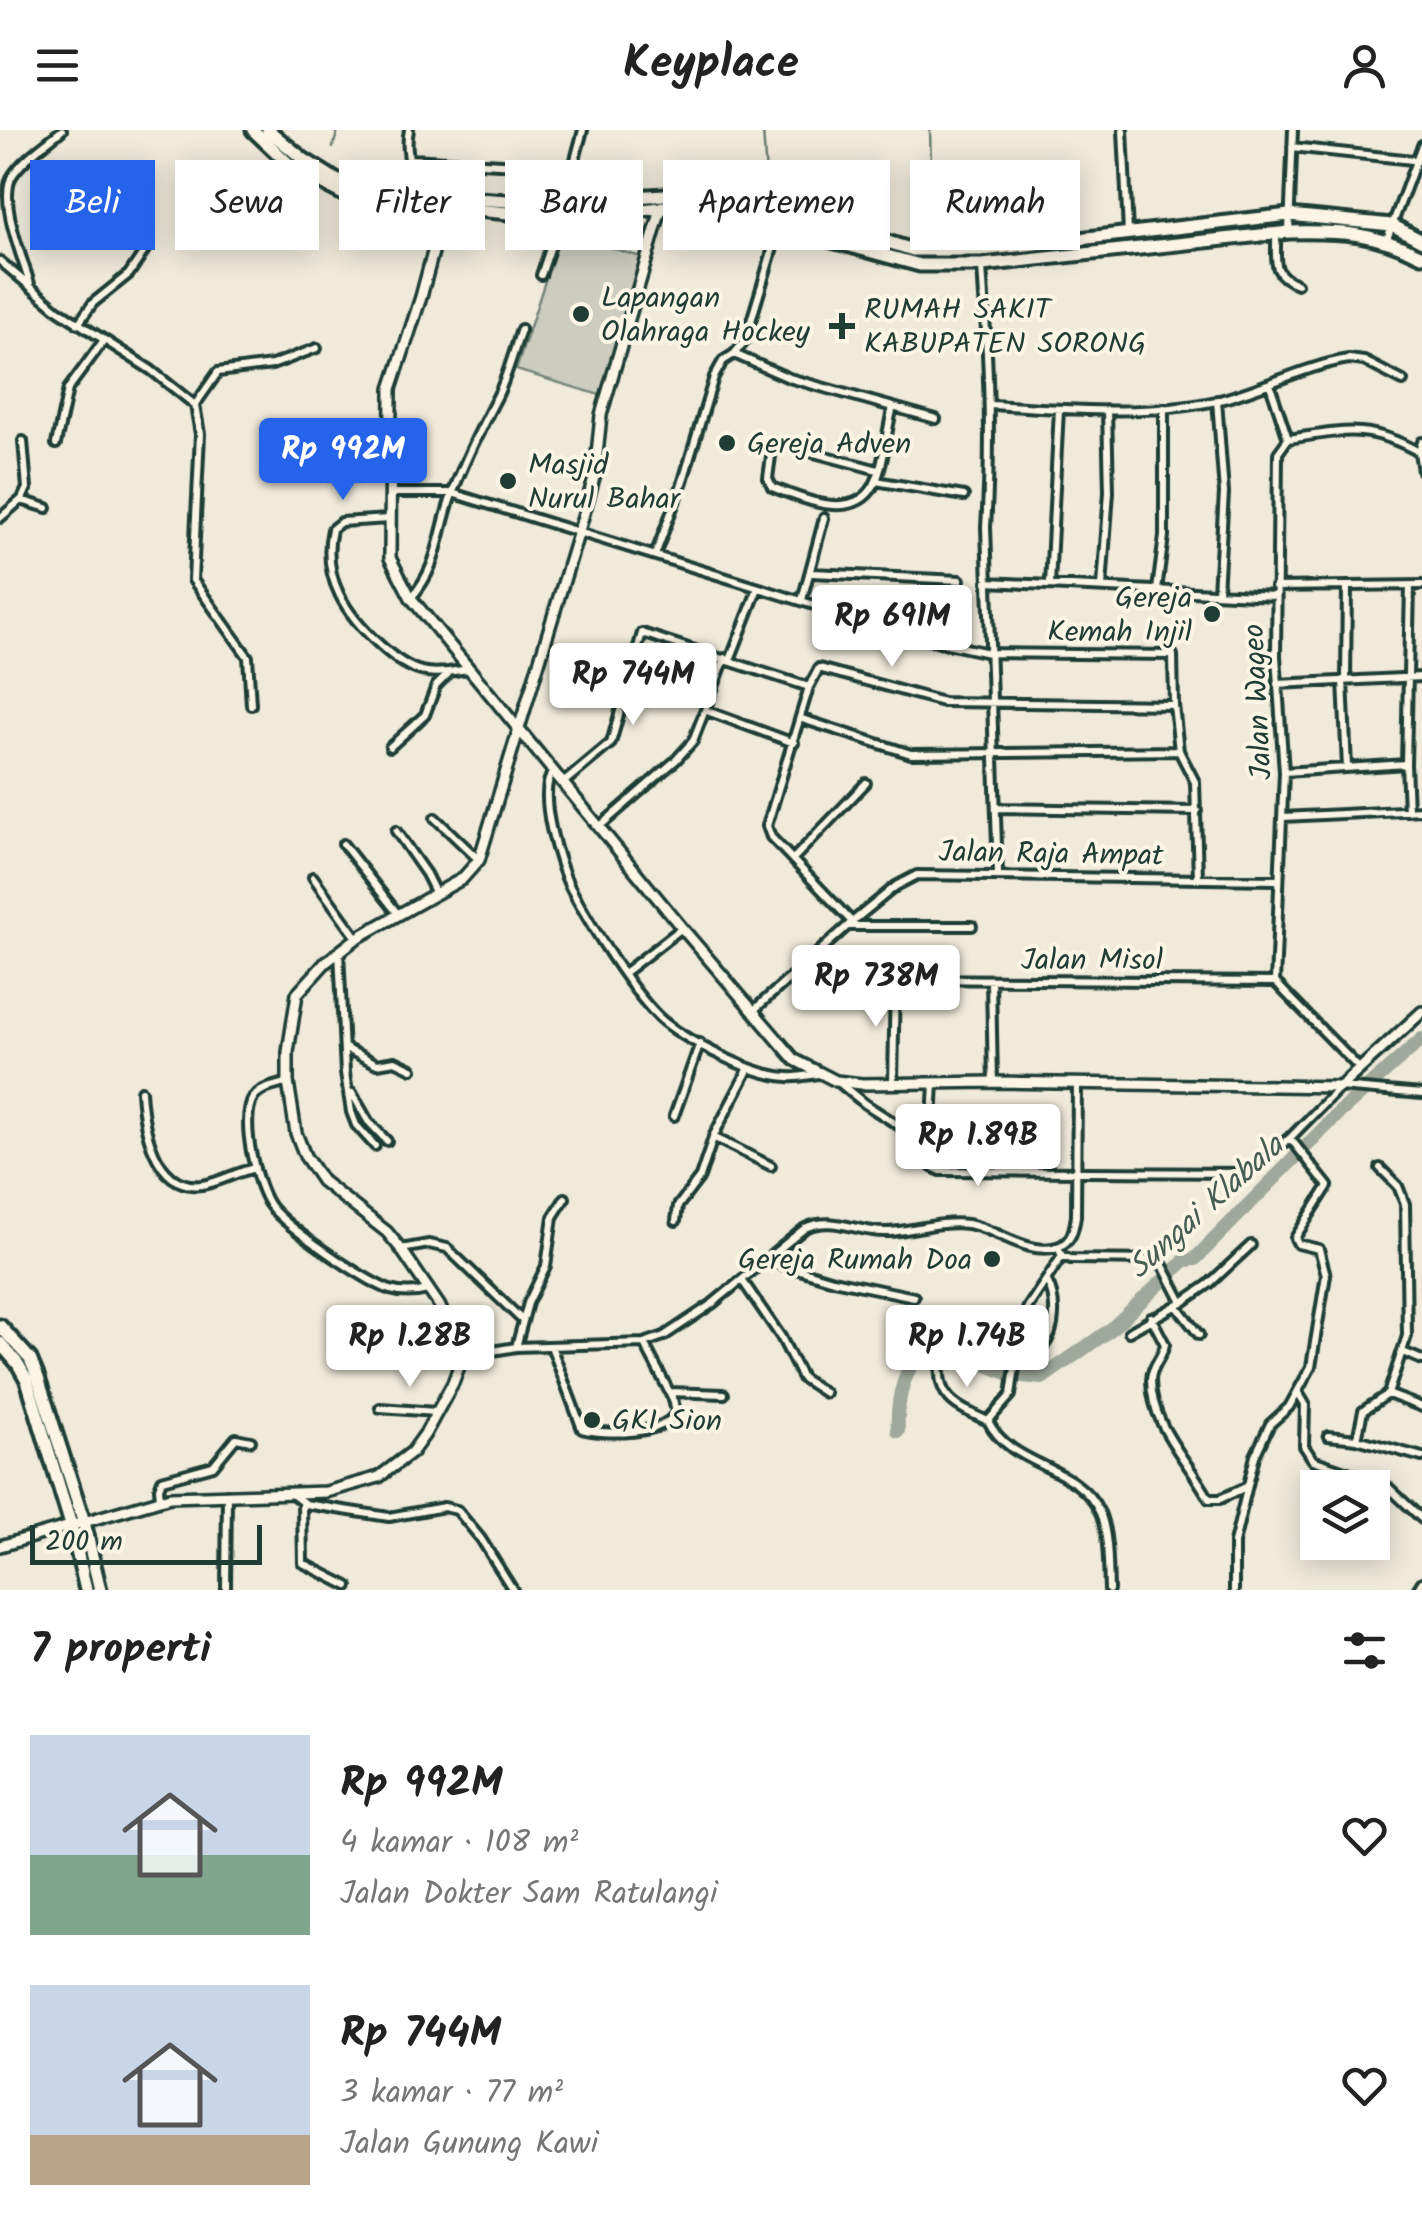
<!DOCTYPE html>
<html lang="id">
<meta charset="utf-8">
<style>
:root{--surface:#fff;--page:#f2f2f2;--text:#222;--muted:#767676;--accent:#2563eb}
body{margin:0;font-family:Kalam,sans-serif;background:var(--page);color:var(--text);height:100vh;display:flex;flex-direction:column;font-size:38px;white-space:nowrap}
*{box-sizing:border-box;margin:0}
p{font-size:32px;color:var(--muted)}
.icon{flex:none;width:55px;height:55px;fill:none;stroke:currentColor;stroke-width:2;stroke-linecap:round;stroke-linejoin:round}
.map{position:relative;height:1460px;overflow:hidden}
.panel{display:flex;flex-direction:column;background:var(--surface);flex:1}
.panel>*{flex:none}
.guide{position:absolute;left:30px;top:30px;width:1362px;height:90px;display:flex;gap:20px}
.fabs{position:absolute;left:1300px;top:1340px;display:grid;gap:20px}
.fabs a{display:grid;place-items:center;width:90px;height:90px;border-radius:0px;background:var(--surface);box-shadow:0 5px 25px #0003;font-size:50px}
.scale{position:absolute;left:30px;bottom:25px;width:232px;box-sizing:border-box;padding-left:10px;border:5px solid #1f3d34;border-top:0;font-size:28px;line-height:35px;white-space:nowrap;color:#1f3d34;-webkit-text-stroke:8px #fcf5e5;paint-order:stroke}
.price{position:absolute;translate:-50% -85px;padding:0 22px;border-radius:10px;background:#fff;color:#222;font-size:32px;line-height:65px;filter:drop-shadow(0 2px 5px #0008)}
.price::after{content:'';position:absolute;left:50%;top:60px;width:30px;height:22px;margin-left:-15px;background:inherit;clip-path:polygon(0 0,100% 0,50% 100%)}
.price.active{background:var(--accent);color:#fff}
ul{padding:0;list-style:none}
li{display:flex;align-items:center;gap:30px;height:250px;padding:0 30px}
li span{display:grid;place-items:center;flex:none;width:280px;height:200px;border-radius:0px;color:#555}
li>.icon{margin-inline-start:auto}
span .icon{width:120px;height:120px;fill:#fffc;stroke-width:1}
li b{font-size:42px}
h2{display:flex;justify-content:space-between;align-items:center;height:120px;padding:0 30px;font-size:42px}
.tag{padding:0 35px;border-radius:0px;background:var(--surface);box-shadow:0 5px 25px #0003;font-size:35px;line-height:90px}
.tag.active{background:var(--accent);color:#fff}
header{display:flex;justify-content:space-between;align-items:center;height:130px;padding:0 30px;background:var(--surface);font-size:45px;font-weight:600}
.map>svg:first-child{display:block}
.green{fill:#cccdbf;stroke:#76857a;stroke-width:2.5}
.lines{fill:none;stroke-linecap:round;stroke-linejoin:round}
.stream{stroke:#6c7d71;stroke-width:2.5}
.river{stroke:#9fa89a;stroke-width:14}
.minor-casing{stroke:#1f3d34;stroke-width:14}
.tertiary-casing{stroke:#1f3d34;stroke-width:16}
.secondary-casing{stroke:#1f3d34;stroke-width:16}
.trunk-casing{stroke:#1f3d34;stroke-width:19}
.minor{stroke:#fcf5e5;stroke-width:6}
.tertiary{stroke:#fcf5e5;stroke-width:9}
.secondary{stroke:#fcf5e5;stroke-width:9}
.trunk{stroke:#fcf5e5;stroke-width:11}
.poi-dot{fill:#1f3d34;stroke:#fcf5e5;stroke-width:4}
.labels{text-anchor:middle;stroke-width:8;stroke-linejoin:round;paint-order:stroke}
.poi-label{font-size:30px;fill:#1f3d34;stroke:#fcf5e5;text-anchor:start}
.street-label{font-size:30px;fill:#1f3d34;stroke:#fcf5e5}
.water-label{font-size:32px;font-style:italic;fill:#455d53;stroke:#fcf5e5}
</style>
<header><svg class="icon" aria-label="menu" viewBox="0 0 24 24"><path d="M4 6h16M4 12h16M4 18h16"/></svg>Keyplace<svg class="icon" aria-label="person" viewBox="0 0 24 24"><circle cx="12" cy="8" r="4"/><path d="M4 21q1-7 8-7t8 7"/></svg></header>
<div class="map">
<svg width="1422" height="1460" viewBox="0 0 1422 1460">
<rect width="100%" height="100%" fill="#efeada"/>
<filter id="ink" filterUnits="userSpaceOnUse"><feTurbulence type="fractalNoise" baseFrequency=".01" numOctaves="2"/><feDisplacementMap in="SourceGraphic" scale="20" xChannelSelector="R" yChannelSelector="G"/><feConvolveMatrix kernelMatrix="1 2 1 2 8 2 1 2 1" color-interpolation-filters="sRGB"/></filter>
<g filter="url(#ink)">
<!-- green -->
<path class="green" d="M 561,102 L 644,128 L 603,266 L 516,240 Z"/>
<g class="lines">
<!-- stream -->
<path class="stream" d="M 763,0 L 766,46
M 930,0 L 932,73
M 333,17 L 338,0"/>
<!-- river -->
<path class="river" d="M 898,1301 C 896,1269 904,1234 931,1212 L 1012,1245 L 1042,1248 L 1110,1200 L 1185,1130 L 1195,1129 L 1340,982 L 1422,909"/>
<defs>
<path id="minor" d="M 409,0 C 404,22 414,41 412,65
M 1123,0 L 1128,103
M 1292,17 L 1422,31
M 410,29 L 573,38
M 564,71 L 583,0
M 1289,101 L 1293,0
M 1276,104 C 1277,130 1270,144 1297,154
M 1387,109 L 1422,15
M 0,131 L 58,180 L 151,240 L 195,275 L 200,304 L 193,450 L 248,527 L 251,575
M 982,137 C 988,224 992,309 986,397 L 998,744
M 541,145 L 560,89
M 30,154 C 22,125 0,77 11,48 C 22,29 46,14 62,0
M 78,194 L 93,173 L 129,144 L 145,120
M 734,224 L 789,248 L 893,277 C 886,301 885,333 874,355 C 854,392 801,369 772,357 L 768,348 L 773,312 L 878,340
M 1270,255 L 1288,309
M 1217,270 L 1224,363 L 1218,462
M 195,275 L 218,242 L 272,235 L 317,218
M 991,275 C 1065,279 1143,287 1216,271 C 1261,260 1304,236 1349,229 L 1364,231 L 1403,251
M 893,277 L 936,289
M 1422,312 L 1419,322 L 1422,341
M 56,314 L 68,259 L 104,210
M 876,351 L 964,366
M 390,363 L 452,363 L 924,509 L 989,523 L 1173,525 L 1174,575 L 1179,621 L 1195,652 L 1198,748
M 21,370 L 47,378
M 0,388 L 22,369 L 27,358 L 23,311
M 389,389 L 341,392 L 332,399 C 321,448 346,485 381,516 C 393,527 406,537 421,541 C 437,545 453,541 469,539
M 655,425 L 683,351 L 714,247 L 723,231 L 734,224 L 745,211 L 779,98
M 812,443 L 960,450
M 987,452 L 1275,466
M 1050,455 L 1059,279
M 1102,457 L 1109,362 L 1107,280
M 1275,457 L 1422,455
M 1157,460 L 1164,406 L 1164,278
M 411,468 C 440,436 438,400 453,362 C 465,329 482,296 498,265 C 508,244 514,221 521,199
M 802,470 L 824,388
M 730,530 L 758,458
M 1346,549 L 1347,457
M 1343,550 L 1347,638
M 1277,554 L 1422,547
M 707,581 L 794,613
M 802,589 L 911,624 L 1179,621
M 390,617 L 425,585 L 436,556 L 450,542
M 553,642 C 536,661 559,736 571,759 C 590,794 633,865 663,891 C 689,912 754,946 788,947 C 798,948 809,945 818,944
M 1284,642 L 1406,634
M 563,653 L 611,613 L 642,503 L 809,557
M 996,678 L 1197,681
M 1408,681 L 1406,634 L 1410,456
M 1283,687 L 1422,680
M 435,688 L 479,730
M 599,697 L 676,630 L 693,611 L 725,528
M 396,701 L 426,744 L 436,764
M 343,714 L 398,784
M 793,729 L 866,653
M 313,747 L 357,808
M 852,792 L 771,707 L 767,696 L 809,557 L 819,538 L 943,572 L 1174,575
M 850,796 L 972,796
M 339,822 L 345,943 L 351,982 L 356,995 L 375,1016
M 624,843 L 682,798
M 790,848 L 1275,852
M 991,850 L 993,952
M 754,880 L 852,792 L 896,756 L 917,745 L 1277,750
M 345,918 L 377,934 L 395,931 L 412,939
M 1359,938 L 1275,852 L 1284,642 L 1276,526 L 1278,323 L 1288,309 C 1344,301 1367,293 1419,322
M 837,951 L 865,974 L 931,1016
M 288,952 C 277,956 262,957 254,967 C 239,988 256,1058 271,1077 C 289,1099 364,1150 390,1160 C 403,1164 416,1163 428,1160
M 893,953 L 895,849
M 934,953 L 930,1028 L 932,1037 L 941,1041 L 1248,1043 L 1290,1008 L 1340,957 L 1422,964
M 141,961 C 143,995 154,1061 202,1055 C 221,1052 236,1042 255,1038
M 352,963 L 368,991 L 387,1011
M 674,986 L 700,913
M 713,1007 L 771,1036
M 676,1091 L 678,1076 L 700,1047 L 714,1005 L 749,938
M 1058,1117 L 1062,1126 L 1071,1129 L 1160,1130 L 1182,1172 L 1129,1202
M 401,1119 L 429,1114 L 447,1118 L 522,1190
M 1062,1126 L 1028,1177 L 1021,1196 L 1011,1265 L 988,1291 C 1012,1339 1078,1333 1100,1383 C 1109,1405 1108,1436 1109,1460
M 766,1130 L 833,1150 L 914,1167
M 742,1150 L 781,1207 L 802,1248 L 825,1263
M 1183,1172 L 1209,1154 L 1251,1115
M 1176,1175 L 1199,1205
M 1151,1187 L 1165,1214 C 1163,1227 1151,1236 1151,1250 C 1151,1296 1188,1330 1209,1369 L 1220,1369 L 1246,1357
M 551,1216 L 582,1299 C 604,1305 665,1306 676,1282 L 673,1269 L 644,1213
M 516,1217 L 528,1173 L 546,1136 L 553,1087 L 565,1068
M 1043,1217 C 1057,1201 1057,1169 1047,1151
M 1403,1222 L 1422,1230
M 463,1226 L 516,1217 L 644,1213 L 664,1206 L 712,1174 L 805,1098 C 829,1087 849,1098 873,1101 C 902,1106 933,1090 967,1094 C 996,1098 1027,1126 1057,1117 C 1072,1113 1074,1099 1076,1086 L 1077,953
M 941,1229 C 934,1268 957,1277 988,1291
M 670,1262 L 724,1264
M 1299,1264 L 1305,1274 L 1304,1316 L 1313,1330 L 1386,1355 L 1422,1389
M 1388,1264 L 1422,1277
M 380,1278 L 436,1282
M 1328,1306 L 1357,1309 L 1422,1327
M 1357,1309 L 1363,1281 L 1388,1264 L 1407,1206 L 1405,1074 L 1398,1056 L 1380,1038
M 292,1364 L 305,1374 L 389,1387 L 444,1377 L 457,1380 L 481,1409 L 513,1460
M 160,1369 L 159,1358 L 162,1350 L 213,1336 L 236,1308 L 251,1311
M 302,1374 L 303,1433 L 348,1456
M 226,1460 L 227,1364
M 1234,1460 L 1234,1413 L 1255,1326 L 1270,1294 L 1289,1277 L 1311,1237 L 1326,1145 L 1319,1119 L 1298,1114 L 1295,1108 L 1328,1056 L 1290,1008
M 1417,1460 L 1422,1452"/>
<path id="tertiary" d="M 442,71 L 441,92 L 421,167 L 391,259 L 390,428 L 411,468 L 682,798 L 795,930 L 836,951 L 862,954 L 993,952 L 1340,957 L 1422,882
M 84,1392 L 170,1367 L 326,1362 L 379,1347 L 412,1322 L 425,1304 L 453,1253 L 463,1226 L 439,1175 L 401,1119 L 387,1102 L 322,1051 L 305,1026 L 296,1003 L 288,952 L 288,922 L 297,864 L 325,833 L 357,808 L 462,749 L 479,730 L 579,401 L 595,344 L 601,285 L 662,76"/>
<path id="secondary" d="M 0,1416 L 84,1392"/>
<path id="trunk" d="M 253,0 L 293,38 L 351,68 L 560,88 L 662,78 L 715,79 L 920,135 L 982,135 L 1289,102 C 1341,101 1374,102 1422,126
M 268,0 L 303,29 L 336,50 L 379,62 L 536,73 L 713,62 L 831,94 L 913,120 L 982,120 L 1289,85 L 1392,95 L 1422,111
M 414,77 L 420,101 L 433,116
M 0,1196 L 30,1229 L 38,1248 L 84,1392 L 100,1460
M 0,1213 L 18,1234 L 27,1250 L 71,1395 L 86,1460"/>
</defs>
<!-- minor casing -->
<use href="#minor" class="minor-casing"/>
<!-- tertiary casing -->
<use href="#tertiary" class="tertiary-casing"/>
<!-- secondary casing -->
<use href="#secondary" class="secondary-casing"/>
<!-- trunk casing -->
<use href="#trunk" class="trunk-casing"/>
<!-- minor -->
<use href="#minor" class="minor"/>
<!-- tertiary -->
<use href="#tertiary" class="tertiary"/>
<!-- secondary -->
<use href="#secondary" class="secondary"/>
<!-- trunk -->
<use href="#trunk" class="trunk"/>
</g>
</g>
<!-- markers -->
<g class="poi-dot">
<circle cx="581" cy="184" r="10"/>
<path d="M837 181h10v10h10v10h-10v10h-10v-10h-10v-10h10z"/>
<circle cx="727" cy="313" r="10"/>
<circle cx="508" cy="351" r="10"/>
<circle cx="1212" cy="484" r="10"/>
<circle cx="992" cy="1129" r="10"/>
<circle cx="592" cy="1290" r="10"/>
</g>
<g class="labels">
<!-- poi labels -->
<g class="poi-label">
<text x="601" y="177">Lapangan<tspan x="601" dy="34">Olahraga Hockey</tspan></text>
<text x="864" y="189">RUMAH SAKIT<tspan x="864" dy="34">KABUPATEN SORONG</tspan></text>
<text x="747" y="323">Gereja Adven</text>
<text x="528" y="344">Masjid<tspan x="528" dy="34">Nurul Bahar</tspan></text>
<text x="1192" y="477" text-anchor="end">Gereja<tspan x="1192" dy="34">Kemah Injil</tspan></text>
<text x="972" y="1139" text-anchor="end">Gereja Rumah Doa</text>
<text x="612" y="1300">GKI Sion</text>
</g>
<!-- street labels -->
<g class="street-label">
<text transform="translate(1257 572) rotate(-93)" y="10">Jalan Wageo</text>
<text transform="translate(1051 723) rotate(1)" y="10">Jalan Raja Ampat</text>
<text x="1092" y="839">Jalan Misol</text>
</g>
<!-- water labels -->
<g class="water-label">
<text transform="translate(1205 1076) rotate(-42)" y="11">Sungai Klabala</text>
</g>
</g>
</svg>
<div class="fabs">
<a><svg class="icon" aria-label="layers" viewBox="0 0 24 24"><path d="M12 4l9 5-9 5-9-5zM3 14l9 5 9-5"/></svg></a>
</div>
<div class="scale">200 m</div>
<b class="price active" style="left:343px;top:373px">Rp 992M</b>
<b class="price" style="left:892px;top:540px">Rp 691M</b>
<b class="price" style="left:633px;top:598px">Rp 744M</b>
<b class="price" style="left:876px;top:900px">Rp 738M</b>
<b class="price" style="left:978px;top:1059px">Rp 1.89B</b>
<b class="price" style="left:410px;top:1260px">Rp 1.28B</b>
<b class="price" style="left:967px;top:1260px">Rp 1.74B</b>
<div class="guide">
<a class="tag active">Beli</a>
<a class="tag">Sewa</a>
<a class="tag">Filter</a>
<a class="tag">Baru</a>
<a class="tag">Apartemen</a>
<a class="tag">Rumah</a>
</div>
</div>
<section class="panel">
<h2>7 properti<svg class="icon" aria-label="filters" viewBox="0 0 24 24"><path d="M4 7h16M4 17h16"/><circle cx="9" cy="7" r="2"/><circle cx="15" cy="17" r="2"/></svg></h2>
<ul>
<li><span style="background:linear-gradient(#c9d6e8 60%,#7fa58c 0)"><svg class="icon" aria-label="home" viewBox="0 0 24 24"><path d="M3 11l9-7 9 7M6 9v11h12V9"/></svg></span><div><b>Rp 992M</b><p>4 kamar · 108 m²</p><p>Jalan Dokter Sam Ratulangi</p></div><svg class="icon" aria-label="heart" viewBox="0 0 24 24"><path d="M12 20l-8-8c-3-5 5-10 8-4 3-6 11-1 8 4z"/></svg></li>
<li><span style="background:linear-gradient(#c9d6e8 75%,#b9a48a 0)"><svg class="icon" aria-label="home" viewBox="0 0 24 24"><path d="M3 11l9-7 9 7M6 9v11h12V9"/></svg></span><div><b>Rp 744M</b><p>3 kamar · 77 m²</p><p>Jalan Gunung Kawi</p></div><svg class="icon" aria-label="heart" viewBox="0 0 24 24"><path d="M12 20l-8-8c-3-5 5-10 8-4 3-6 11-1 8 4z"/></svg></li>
</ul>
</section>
